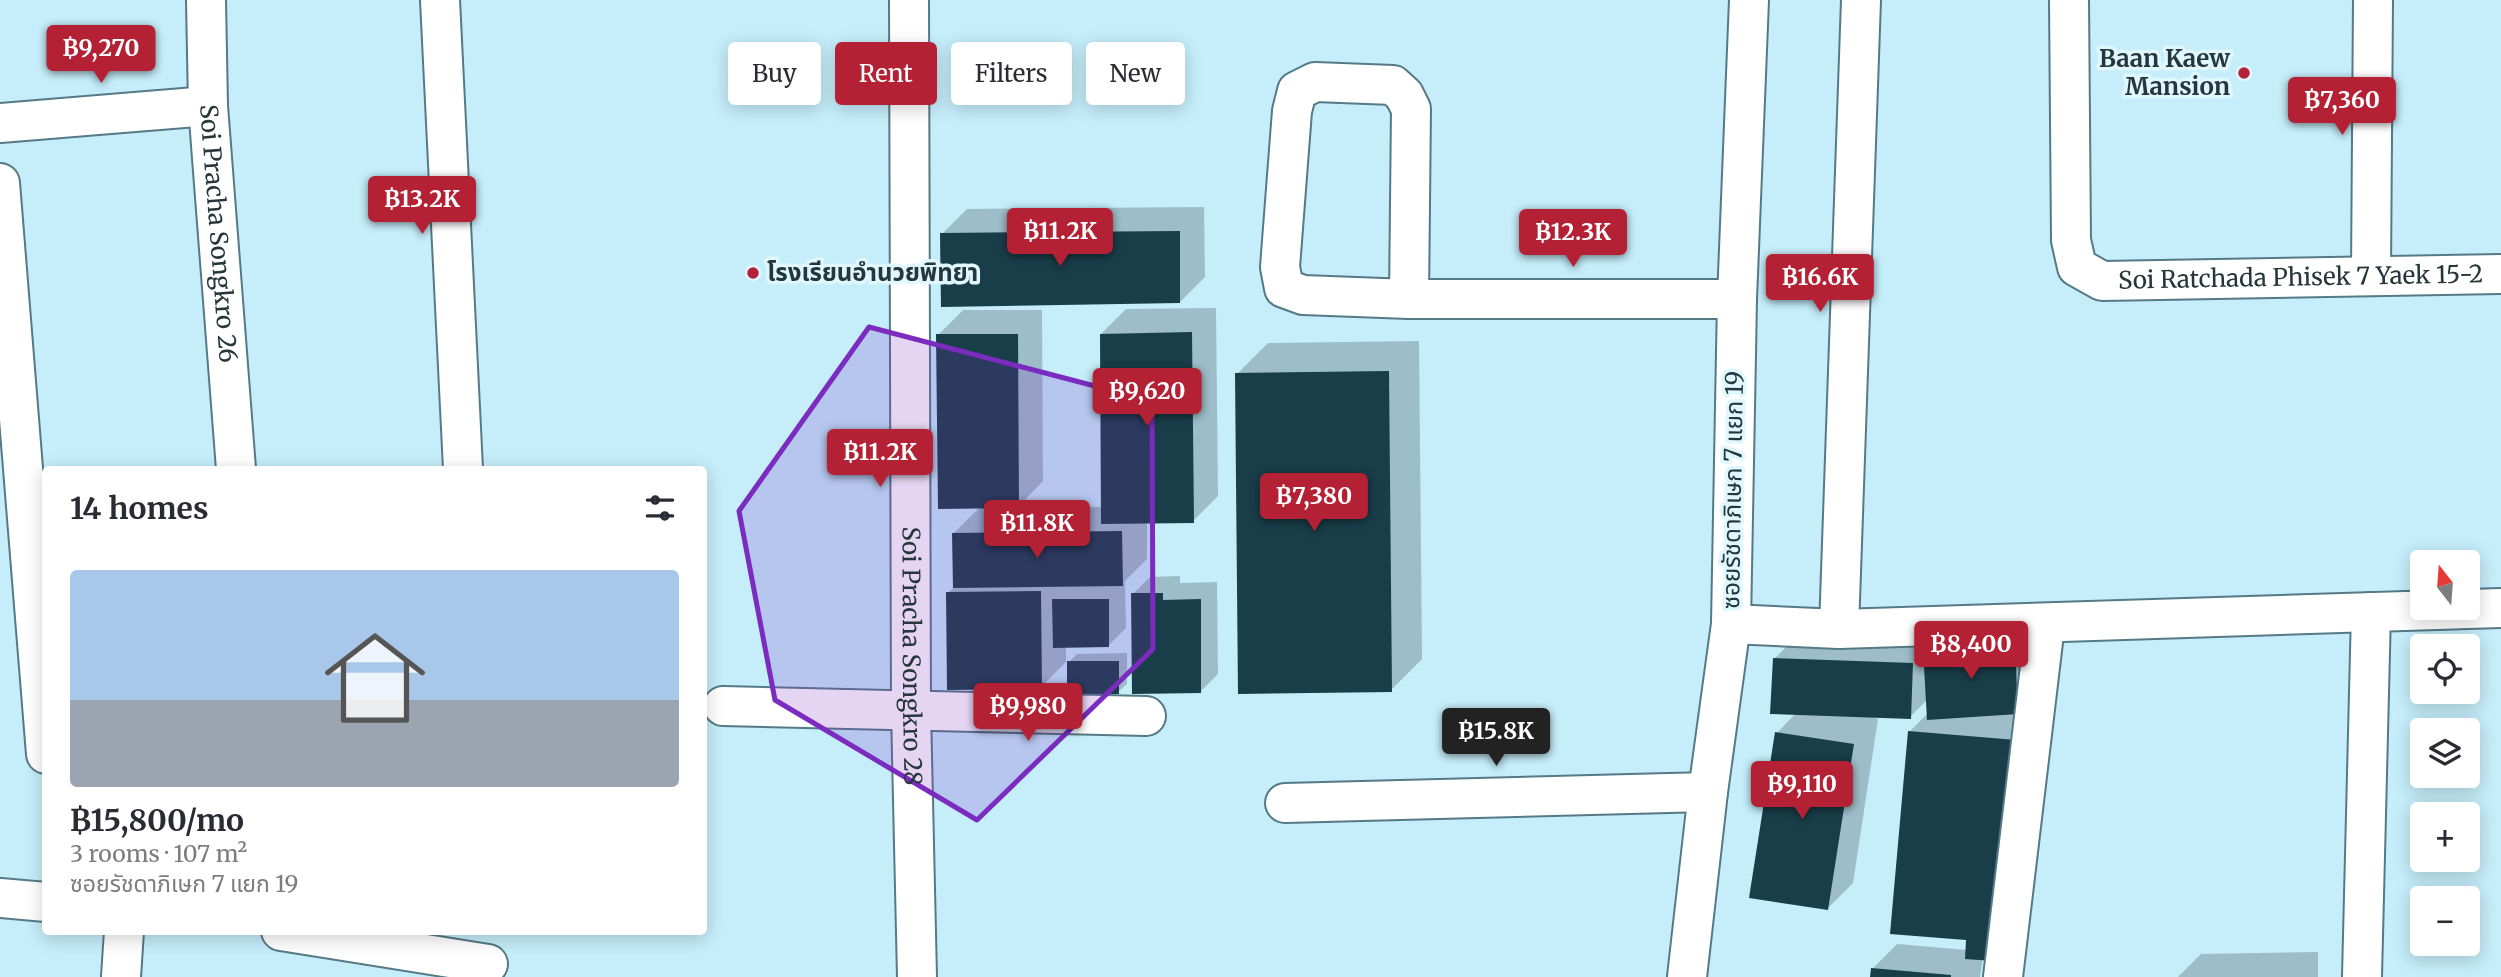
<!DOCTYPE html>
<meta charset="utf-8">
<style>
:root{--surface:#fff;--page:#f2f2f3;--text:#2b2b33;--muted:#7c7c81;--line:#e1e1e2;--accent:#b42135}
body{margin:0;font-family:Merriweather,"Noto Sans Thai",serif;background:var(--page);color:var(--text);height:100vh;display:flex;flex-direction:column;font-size:26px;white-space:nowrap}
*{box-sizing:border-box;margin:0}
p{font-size:23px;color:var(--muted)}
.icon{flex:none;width:38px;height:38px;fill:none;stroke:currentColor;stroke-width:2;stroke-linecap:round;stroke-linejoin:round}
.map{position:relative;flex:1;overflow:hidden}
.details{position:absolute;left:42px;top:466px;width:665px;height:469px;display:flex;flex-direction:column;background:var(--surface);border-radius:7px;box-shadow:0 4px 18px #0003}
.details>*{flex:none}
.hud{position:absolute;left:728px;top:42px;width:665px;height:63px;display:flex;gap:14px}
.needle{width:46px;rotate:343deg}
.tools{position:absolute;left:2410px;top:550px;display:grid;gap:14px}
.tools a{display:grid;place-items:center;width:70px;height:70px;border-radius:7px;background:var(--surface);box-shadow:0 4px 18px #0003;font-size:35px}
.price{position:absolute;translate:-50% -60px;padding:0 16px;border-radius:7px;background:var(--accent);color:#fff;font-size:23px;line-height:46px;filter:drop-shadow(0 2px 4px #0008)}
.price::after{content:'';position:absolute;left:50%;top:42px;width:21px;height:16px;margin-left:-10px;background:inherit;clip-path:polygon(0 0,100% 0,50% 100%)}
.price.active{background:#222;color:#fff}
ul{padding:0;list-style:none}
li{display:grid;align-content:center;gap:14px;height:371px;padding:0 28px}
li+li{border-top:2px solid var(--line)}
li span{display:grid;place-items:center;height:217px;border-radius:7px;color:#555}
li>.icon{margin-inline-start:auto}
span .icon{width:126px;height:126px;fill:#fffc;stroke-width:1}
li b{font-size:30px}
h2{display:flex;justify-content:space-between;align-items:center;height:84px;padding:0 28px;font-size:30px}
.pill{padding:0 24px;border-radius:7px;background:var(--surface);box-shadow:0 4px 18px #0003;font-size:24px;line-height:63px}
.pill.active{background:var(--accent);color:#fff}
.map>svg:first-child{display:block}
.shadow{fill:#0003}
.building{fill:#193e49}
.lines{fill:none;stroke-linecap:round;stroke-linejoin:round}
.street-casing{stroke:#557a86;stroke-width:42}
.secondary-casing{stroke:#557a86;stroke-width:42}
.street{stroke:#fff;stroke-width:38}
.secondary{stroke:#fff;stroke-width:38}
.marked{fill:#7b2cbf;fill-opacity:0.2;stroke:#7b2cbf;stroke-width:5;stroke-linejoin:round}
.poi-dot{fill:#b42135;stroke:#dff7ff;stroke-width:2.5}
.labels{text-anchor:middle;stroke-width:7;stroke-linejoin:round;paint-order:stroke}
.poi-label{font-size:24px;font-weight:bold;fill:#26363b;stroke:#dff7ff;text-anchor:end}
.street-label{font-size:24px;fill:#26363b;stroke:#dff7ff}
</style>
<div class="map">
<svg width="2501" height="977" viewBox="0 0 2501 977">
<rect width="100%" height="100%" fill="#c5edfa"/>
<!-- shadow -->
<path class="shadow" d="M 1204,207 L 1205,277 L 1180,302 L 942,234 L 967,209 Z
M 1216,308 L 1218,496 L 1193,521 L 1147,521 L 1147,559 L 1125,581 L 1126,628 L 1109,645 L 1066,646 L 1066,662 L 1041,687 L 948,593 L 955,586 L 954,533 L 981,506 L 938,335 L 963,310 L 1042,310 L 1043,481 L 1017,508 L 1103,507 L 1101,334 L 1126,309 Z
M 1419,341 L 1422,659 L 1391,690 L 1237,374 L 1268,343 Z
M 1180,576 L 1180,583 L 1217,582 L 1218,674 L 1201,691 L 1133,594 L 1150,577 Z
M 2031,627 L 1980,977 L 1872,977 L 1872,969 L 1897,944 L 1967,950 L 1968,939 L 1909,732 L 1928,713 L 1927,700 L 1910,717 L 1870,716 L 1878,719 L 1853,883 L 1828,908 L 1777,733 L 1796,713 L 1775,658 L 1799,634 Z
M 1127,653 L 1127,684 L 1118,692 L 1069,662 L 1077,654 Z
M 2318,952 L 2318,977 L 2178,977 L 2201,954 Z"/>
<!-- building -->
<path class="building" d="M 1180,231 L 1180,303 L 941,307 L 940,233 Z
M 1192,332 L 1194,523 L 1101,524 L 1100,334 Z
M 936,334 L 1018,334 L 1019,508 L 938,509 Z
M 1389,371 L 1392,692 L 1238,694 L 1235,373 Z
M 1122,531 L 1123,586 L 953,588 L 952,533 Z
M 1041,591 L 1042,689 L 947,690 L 946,592 Z
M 1131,593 L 1163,593 L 1163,600 L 1201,599 L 1201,693 L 1132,694 Z
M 1052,599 L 1109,599 L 1109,647 L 1053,648 Z
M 2015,643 L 2018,714 L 1927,720 L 1923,649 Z
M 1773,658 L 1913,663 L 1911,719 L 1770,714 Z
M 1067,661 L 1119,661 L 1119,694 L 1067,694 Z
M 1908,731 L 2016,740 L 1994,961 L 1965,959 L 1966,940 L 1890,934 Z
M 1775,732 L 1854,744 L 1828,910 L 1749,898 Z
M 1871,968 L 1951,975 L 1951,977 L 1870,977 Z"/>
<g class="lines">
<defs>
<g id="street">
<path id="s1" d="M 206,0 L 208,106 L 236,469"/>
<path d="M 440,0 L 463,469"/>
<path id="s2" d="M 2069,0 L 2071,240 L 2077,267 L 2102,281 L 2501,274"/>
<path d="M 0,123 L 208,106"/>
<path d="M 0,183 L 46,754"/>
<path d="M 2371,274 L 2373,0"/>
<path d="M 1409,299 L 1411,109 L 1404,95 L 1393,85 L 1315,82 L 1297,91 L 1292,111 L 1280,267 L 1284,288 L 1303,295 L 1409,299 L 1737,299"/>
<path d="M 1731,624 L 1839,629 L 2501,608"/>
<path d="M 1839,629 L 1861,0"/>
<path d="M 723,706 L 1146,716"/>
<path d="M 1285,803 L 1708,792"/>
<path d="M 0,898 L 46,902"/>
<path d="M 281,931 L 488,964"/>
<path d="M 121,977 L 124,931"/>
<path d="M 1687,977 L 1708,792 L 1731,624 L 1737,299 L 1749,0"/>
<path d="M 2003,977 L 2045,625"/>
<path d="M 2362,977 L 2371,612"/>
</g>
<g id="secondary">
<path id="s3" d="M 909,0 L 911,711 L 917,977"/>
</g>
</defs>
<!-- street casing -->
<use href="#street" class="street-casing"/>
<!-- secondary casing -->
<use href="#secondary" class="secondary-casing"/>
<!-- street -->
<use href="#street" class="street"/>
<!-- secondary -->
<use href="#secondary" class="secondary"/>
</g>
<!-- marked area -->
<path class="marked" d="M 869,327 L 1152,401 L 1153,649 L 977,820 L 775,700 L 739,511 Z"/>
<!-- markers -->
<g class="poi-dot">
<circle cx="2244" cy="73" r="7"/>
<circle cx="753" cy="273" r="7"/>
</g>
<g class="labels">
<!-- poi labels -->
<g class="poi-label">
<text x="2230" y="67">Baan Kaew<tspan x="2230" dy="28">Mansion</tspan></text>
<text x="767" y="281" text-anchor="start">โรงเรียนอำนวยพิทยา</text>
</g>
<!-- street labels -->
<g class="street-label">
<text dy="8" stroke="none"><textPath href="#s1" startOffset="234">Soi Pracha Songkro 26</textPath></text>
<text dy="8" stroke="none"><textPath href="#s2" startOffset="495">Soi Ratchada Phisek 7 Yaek 15-2</textPath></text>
<text transform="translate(1733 490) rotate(-89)" y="8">ซอยรัชดาภิเษก 7 แยก 19</text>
<text dy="8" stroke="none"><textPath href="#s3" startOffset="656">Soi Pracha Songkro 28</textPath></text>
</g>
</g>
</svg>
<div class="tools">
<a><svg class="needle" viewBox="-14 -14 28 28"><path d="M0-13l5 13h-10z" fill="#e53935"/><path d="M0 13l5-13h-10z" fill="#7c7c81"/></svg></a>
<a><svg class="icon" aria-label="locate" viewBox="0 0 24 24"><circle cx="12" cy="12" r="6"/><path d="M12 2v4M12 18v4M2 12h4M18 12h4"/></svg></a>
<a><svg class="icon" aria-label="layers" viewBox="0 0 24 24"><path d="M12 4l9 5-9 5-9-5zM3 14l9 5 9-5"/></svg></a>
<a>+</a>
<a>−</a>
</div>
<b class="price" style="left:101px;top:85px">฿9,270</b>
<b class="price" style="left:2342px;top:137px">฿7,360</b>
<b class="price" style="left:422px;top:236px">฿13.2K</b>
<b class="price" style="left:1060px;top:268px">฿11.2K</b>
<b class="price" style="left:1573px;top:269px">฿12.3K</b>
<b class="price" style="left:1820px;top:314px">฿16.6K</b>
<b class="price" style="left:1147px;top:428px">฿9,620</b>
<b class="price" style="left:880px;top:489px">฿11.2K</b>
<b class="price" style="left:1314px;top:533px">฿7,380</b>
<b class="price" style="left:1037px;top:560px">฿11.8K</b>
<b class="price" style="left:1971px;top:681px">฿8,400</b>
<b class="price" style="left:1028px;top:743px">฿9,980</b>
<b class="price active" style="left:1496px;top:768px">฿15.8K</b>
<b class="price" style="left:1802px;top:821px">฿9,110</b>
<div class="hud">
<a class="pill">Buy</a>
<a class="pill active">Rent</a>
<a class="pill">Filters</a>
<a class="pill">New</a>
</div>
<section class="details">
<h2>14 homes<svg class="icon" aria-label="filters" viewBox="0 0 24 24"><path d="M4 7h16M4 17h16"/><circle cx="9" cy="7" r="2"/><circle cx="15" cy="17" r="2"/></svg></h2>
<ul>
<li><span style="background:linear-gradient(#a9c7e8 60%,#9aa5b1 0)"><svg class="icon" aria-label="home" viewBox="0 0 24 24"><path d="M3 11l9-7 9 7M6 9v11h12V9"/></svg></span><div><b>฿15,800/mo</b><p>3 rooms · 107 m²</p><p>ซอยรัชดาภิเษก 7 แยก 19</p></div></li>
</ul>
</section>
</div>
